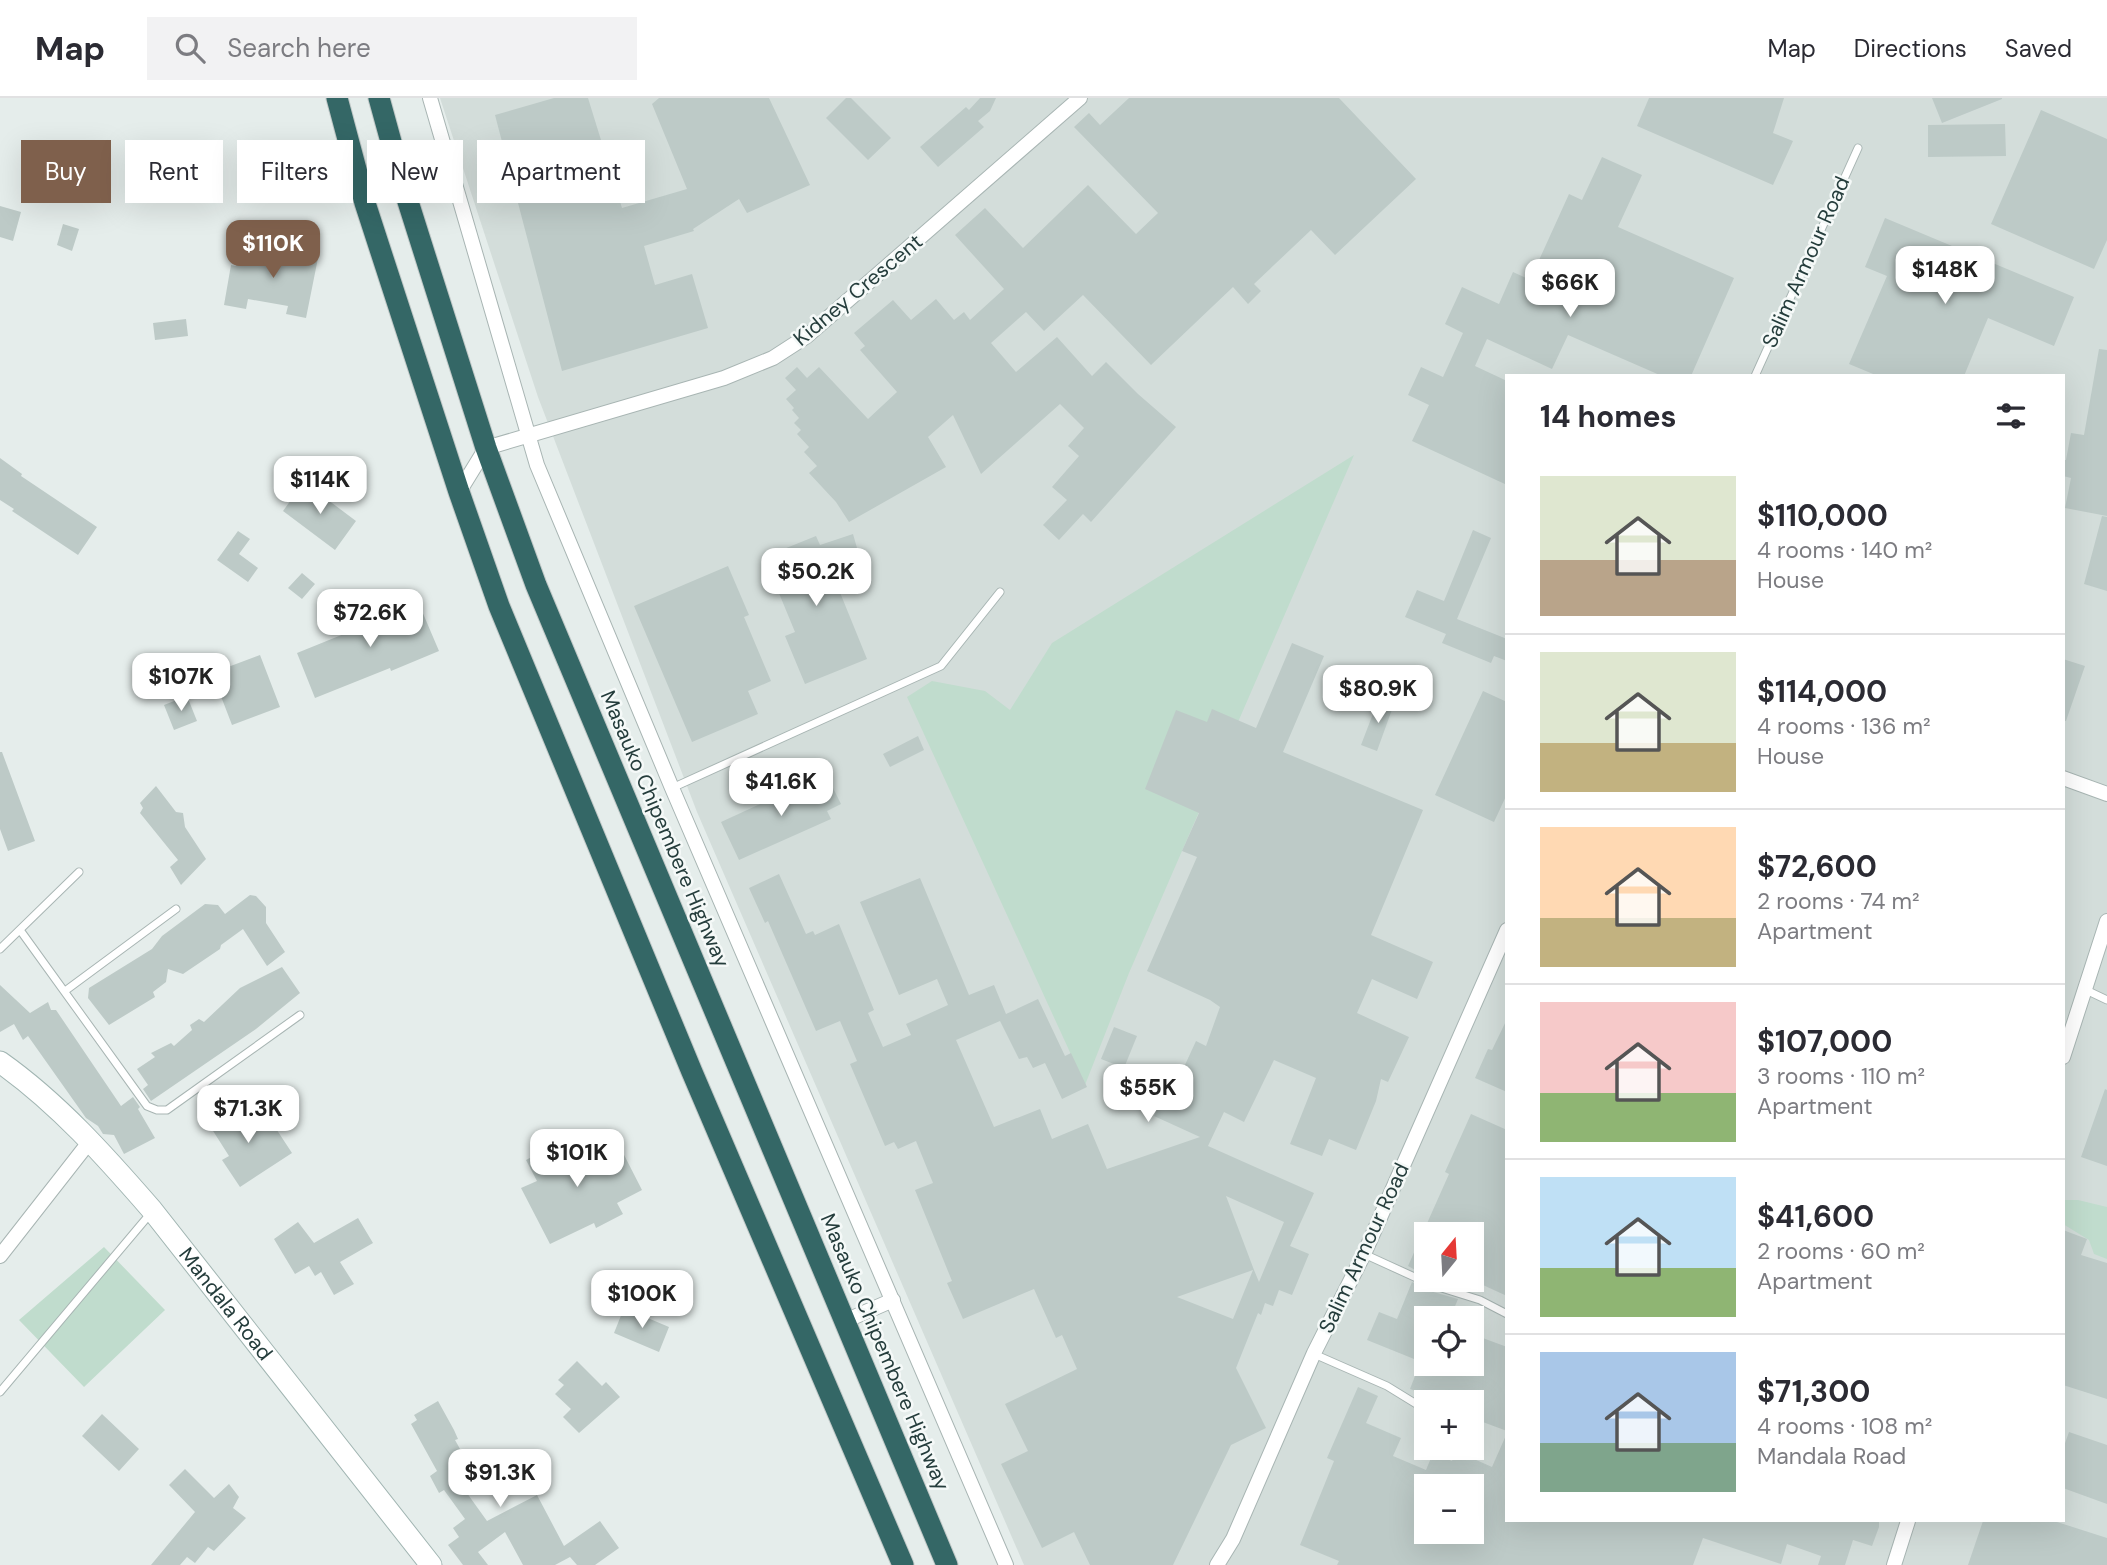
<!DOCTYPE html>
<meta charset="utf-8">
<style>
:root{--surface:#fff;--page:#f2f2f3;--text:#2b2b33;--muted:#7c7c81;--line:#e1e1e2;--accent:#7f604c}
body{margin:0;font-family:"DM Sans",sans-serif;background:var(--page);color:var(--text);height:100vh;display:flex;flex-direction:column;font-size:26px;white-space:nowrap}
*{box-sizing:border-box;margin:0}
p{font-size:23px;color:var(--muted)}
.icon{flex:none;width:38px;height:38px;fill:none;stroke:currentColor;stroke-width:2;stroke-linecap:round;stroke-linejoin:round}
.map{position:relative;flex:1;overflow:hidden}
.side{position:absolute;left:1505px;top:276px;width:560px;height:1148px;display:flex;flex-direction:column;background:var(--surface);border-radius:0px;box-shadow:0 7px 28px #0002}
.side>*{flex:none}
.guide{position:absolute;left:21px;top:42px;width:665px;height:63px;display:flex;gap:14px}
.needle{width:46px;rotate:18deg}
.buttons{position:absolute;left:1414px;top:1124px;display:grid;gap:14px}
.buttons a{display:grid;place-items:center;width:70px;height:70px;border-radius:0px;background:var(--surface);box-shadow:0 7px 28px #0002;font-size:35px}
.price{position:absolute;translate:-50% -60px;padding:0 16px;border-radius:14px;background:#fff;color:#222;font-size:23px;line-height:46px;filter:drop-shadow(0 2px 4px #0008)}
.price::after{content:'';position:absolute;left:50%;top:42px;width:21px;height:16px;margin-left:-10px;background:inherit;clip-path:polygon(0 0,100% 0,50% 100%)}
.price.current{background:var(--accent);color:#fff}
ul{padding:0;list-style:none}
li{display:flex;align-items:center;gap:21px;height:175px;padding:0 35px}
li+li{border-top:2px solid var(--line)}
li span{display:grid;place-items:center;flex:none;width:196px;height:140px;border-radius:0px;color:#555}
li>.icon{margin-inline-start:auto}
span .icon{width:84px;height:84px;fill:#fffc;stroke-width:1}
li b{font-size:30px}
h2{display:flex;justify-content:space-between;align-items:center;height:84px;padding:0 35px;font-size:30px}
.pill{padding:0 24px;border-radius:0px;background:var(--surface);box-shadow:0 7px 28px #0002;font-size:24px;line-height:63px}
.pill.current{background:var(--accent);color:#fff}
header{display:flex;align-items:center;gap:42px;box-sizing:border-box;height:98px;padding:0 35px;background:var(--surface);border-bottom:2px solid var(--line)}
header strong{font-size:33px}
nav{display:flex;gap:38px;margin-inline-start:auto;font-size:24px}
.search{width:490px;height:63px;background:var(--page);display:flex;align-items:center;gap:18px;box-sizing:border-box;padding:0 24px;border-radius:0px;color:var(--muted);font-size:26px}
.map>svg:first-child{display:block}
.built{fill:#d3ddda;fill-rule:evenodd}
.green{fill:#c0dccd}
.building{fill:#bdcac7;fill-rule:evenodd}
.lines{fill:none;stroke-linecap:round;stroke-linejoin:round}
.lane-casing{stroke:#a8b5b3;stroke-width:9}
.street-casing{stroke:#a8b5b3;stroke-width:16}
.secondary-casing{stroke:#a1b5b2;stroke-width:23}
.highway-casing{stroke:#c2c9c8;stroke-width:23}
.lane{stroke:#fff;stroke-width:7}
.street{stroke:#fff;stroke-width:14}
.secondary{stroke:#fff;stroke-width:21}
.highway{stroke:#346766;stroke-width:21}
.labels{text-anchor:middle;stroke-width:5;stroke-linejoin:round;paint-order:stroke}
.street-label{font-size:21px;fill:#253d3c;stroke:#f5f9f8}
</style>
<header>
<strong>Map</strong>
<div class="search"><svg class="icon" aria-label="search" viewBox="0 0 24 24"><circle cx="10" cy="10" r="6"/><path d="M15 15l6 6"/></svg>Search here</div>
<nav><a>Map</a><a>Directions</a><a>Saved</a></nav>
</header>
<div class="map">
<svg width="2107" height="1467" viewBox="0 0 2107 1467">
<rect width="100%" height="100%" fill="#e5edeb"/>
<!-- built -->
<path class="built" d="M 440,0 L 2107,0 L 2107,1467 L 1024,1467 L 697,714 L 538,299 ZM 1507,278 L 2063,278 L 2063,1423 L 1507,1423 ZM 1426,1136 L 1472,1136 L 1472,1181 L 1426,1181 ZM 1426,1220 L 1472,1220 L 1472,1265 L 1426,1265 ZM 1426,1304 L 1472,1304 L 1472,1349 L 1426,1349 ZM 1426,1388 L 1472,1388 L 1472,1433 L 1426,1433 Z"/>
<!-- green -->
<path class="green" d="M 1354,357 L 1129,875 L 1085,987 L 907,599 L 932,583 L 985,593 L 1010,612 L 1052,545 Z
M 2063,1102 L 2078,1102 L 2107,1109 L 2107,1161 L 2094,1156 L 2089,1142 L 2063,1126 Z
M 104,1149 L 165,1212 L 84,1289 L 19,1222 Z"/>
<!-- building -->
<path class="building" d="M 554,0 L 588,0 L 622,110 L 687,91 L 652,6 L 659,0 L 769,0 L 810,87 L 747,115 L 739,101 L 693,131 L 694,133 L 644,148 L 655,187 L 692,176 L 708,230 L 562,273 L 495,17 Z
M 846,0 L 851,0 L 891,40 L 868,62 L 826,20 Z
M 980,0 L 996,0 L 990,13 L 978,23 L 984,29 L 938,69 L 920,49 L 966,9 L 969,12 Z
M 1129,0 L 1339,0 L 1416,81 L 1335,157 L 1311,132 L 1254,186 L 1261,193 L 1248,206 L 1233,189 L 1151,267 L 1083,197 L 1044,233 L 1026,214 L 991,245 L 1016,274 L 1057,239 L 1092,278 L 1106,264 L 1138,296 L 1176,329 L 1091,424 L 1083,416 L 1059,442 L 1043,427 L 1067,402 L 1052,389 L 1079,358 L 1068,348 L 1084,330 L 1060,306 L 981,376 L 953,317 L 928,339 L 946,369 L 849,424 L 836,404 L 809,375 L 817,368 L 804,354 L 809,349 L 797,336 L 801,332 L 794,325 L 799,320 L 792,312 L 794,310 L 786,301 L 796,292 L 785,280 L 797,269 L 807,280 L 819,269 L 868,321 L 897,294 L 860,252 L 865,248 L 854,235 L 893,202 L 911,222 L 936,201 L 954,222 L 964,214 L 970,222 L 1004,191 L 955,137 L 985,110 L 1023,150 L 1088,87 L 1136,136 L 1158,115 L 1074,29 L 1089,15 L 1100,27 Z
M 1649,0 L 1784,0 L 1773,35 L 1793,43 L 1773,87 L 1637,28 Z
M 1932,0 L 2002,0 L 2002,1 L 1942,25 Z
M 2041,12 L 2107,41 L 2107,142 L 2094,171 L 1991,126 Z
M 2005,26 L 2006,58 L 1928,59 L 1928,27 Z
M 1602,59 L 1642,77 L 1618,129 L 1734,180 L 1691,278 L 1662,278 L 1568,237 L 1552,271 L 1487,241 L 1475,268 L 1507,283 L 1507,387 L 1412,343 L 1429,307 L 1408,297 L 1421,269 L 1443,279 L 1463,235 L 1445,226 L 1462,189 L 1499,206 L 1513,174 L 1530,182 L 1569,96 L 1582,102 Z
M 0,108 L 21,114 L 13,143 L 0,139 Z
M 1885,120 L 2074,199 L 2054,248 L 1988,220 L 1964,278 L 1878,278 L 1849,266 L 1887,178 L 1865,169 Z
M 63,126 L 79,131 L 72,153 L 57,147 Z
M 264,146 L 285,149 L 284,154 L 318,160 L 306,220 L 286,216 L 288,208 L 248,201 L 246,211 L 224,207 L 231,167 L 236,168 L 238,156 L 262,161 Z
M 186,221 L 188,238 L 155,242 L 153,225 Z
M 2099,251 L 2107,252 L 2107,418 L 2065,410 L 2071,380 L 2063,378 L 2063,362 L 2066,362 L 2071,335 L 2084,337 Z
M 0,360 L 22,376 L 21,378 L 97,429 L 78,457 L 12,413 L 14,411 L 0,402 Z
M 304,384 L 356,423 L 335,452 L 283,413 Z
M 2102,418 L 2107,419 L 2107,493 L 2084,486 Z
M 1473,432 L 1491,440 L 1457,521 L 1507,541 L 1507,563 L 1494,558 L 1491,565 L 1442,545 L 1446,536 L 1405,519 L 1417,492 L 1444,503 Z
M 238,433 L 250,441 L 239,456 L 258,470 L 248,484 L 217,462 Z
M 853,436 L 857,450 L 826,460 L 867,561 L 805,586 L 785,538 L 795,534 L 764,459 L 816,438 L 820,447 Z
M 728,468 L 749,517 L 744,519 L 771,583 L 748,593 L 758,616 L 692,644 L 634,508 Z
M 302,475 L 315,486 L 302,501 L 288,490 Z
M 416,499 L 439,553 L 391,573 L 390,570 L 315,600 L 297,555 L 371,525 L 369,519 Z
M 1292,545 L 1324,558 L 1283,654 L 1423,712 L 1371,837 L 1433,864 L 1417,901 L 1372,881 L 1357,915 L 1409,939 L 1388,984 L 1381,981 L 1376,1003 L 1356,1052 L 1329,1041 L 1322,1058 L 1290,1046 L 1316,980 L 1274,962 L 1244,1024 L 1224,1014 L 1208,1048 L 1314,1095 L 1290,1148 L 1309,1156 L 1292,1197 L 1279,1192 L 1273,1208 L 1265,1205 L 1261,1217 L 1258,1215 L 1236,1270 L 1266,1330 L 1231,1347 L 1173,1467 L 1090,1467 L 1074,1434 L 1042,1450 L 1001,1366 L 1028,1353 L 1005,1306 L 1077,1271 L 1062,1237 L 1056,1240 L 1034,1191 L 963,1221 L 947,1185 L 952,1183 L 915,1092 L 933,1085 L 916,1043 L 898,1051 L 894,1044 L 885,1048 L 850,966 L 857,963 L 840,923 L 816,933 L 768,823 L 765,825 L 749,790 L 779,776 L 806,836 L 813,833 L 815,837 L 839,826 L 874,912 L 868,915 L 883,949 L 911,937 L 906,926 L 948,907 L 937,881 L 899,897 L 860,804 L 920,780 L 969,897 L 994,887 L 1006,916 L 1038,901 L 1065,958 L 1071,955 L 1087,989 L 1062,1001 L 1045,965 L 1033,970 L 1027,959 L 1019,961 L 1000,923 L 956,942 L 994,1029 L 1040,1011 L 1052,1041 L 1088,1026 L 1107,1071 L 1200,1039 L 1154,1018 L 1161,1003 L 1167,1006 L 1196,943 L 1206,948 L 1220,909 L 1210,902 L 1147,873 L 1197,759 L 1182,753 L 1199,715 L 1145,691 L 1176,612 L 1207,624 L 1212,611 L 1256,630 ZM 1226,1098 L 1284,1124 L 1259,1184 L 1254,1172 ZM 1253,1172 L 1233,1221 L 1177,1199 Z
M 260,557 L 280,609 L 232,627 L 212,575 Z
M 2063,561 L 2085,568 L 2066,623 L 2063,623 Z
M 1483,593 L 1507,604 L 1507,696 L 1494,724 L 1435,697 Z
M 187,598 L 197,623 L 174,632 L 164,607 Z
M 1379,600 L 1394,606 L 1377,653 L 1361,647 Z
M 918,638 L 924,652 L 890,669 L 883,656 Z
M 0,654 L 2,654 L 35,743 L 8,753 L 0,731 Z
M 828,680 L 841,706 L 827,713 L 831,721 L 739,762 L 721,724 L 812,682 L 815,687 Z
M 156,688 L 176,714 L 183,715 L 185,729 L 206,761 L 181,787 L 170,769 L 178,762 L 140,715 L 143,710 L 140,705 Z
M 250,797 L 256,798 L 266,809 L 266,825 L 285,854 L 267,868 L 243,831 L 221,847 L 220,851 L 183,876 L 168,871 L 166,884 L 153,894 L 155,899 L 109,927 L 88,900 L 89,890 L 152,851 L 162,838 L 205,806 L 218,807 L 225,816 Z
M 282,869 L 300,895 L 256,931 L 151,1003 L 143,991 L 148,987 L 137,971 L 155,959 L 151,955 L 171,945 L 174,948 L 192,932 L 190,927 L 199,921 L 204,924 L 240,890 Z
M 0,887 L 30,915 L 48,904 L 51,912 L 56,912 L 121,1008 L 133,999 L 140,1009 L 138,1011 L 155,1040 L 124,1056 L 114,1037 L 103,1036 L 98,1028 L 86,1020 L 28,938 L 23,942 L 14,926 L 0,934 Z
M 1507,921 L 1507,994 L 1475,980 L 1488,951 L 1492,952 Z
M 1114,929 L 1137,938 L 1124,970 L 1101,961 Z
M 2105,991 L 2107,992 L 2107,1068 L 2081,1059 Z
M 237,1007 L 253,1031 L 269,1020 L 292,1055 L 240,1089 L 222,1062 L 229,1058 L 208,1025 Z
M 1471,1016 L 1507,1032 L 1507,1198 L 1472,1182 L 1472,1136 L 1426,1136 L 1426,1178 L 1408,1168 L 1449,1076 L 1445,1074 Z
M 576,1036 L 592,1067 L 621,1051 L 642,1092 L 617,1105 L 623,1116 L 596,1130 L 594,1125 L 550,1146 L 521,1090 L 537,1083 L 526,1062 Z
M 358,1120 L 373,1145 L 340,1164 L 354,1186 L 334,1197 L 321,1174 L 315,1178 L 309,1168 L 295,1176 L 274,1141 L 298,1124 L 314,1145 Z
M 2063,1132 L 2087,1141 L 2081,1157 L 2107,1165 L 2107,1301 L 2063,1287 Z
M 1434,1181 L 1465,1181 L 1462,1190 Z
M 1412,1184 L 1430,1193 L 1458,1201 L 1451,1218 L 1426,1208 L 1426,1265 L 1472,1265 L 1472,1236 L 1507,1249 L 1507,1333 L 1472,1320 L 1472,1304 L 1446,1304 L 1410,1291 L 1420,1265 L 1424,1265 L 1367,1242 L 1379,1214 L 1397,1221 Z
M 624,1210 L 669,1229 L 659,1254 L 614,1235 Z
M 577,1263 L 602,1288 L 606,1284 L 620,1299 L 579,1335 L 563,1319 L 571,1311 L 555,1296 L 564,1287 L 558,1282 Z
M 1358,1289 L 1378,1298 L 1366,1325 L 1401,1340 L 1393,1358 L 1426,1372 L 1433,1355 L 1452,1363 L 1456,1353 L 1492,1369 L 1507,1335 L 1507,1423 L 1879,1423 L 1879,1429 L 1872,1448 L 1853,1442 L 1845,1467 L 1818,1467 L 1821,1458 L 1787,1446 L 1781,1466 L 1703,1440 L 1693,1467 L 1337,1467 L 1339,1463 L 1300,1447 L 1334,1363 L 1327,1360 ZM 1426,1388 L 1472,1388 L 1472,1445 L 1444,1433 L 1426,1433 Z
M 438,1303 L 454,1332 L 458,1341 L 455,1342 L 474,1376 L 459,1384 L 487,1423 L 537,1397 L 564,1448 L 600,1423 L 619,1450 L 595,1467 L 577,1467 L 570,1459 L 555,1467 L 523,1467 L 505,1434 L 478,1454 L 488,1467 L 463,1467 L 448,1447 L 459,1439 L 453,1430 L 465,1421 L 444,1392 L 439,1395 L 430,1378 L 437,1373 L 411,1326 L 417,1322 L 414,1317 Z
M 102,1316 L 139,1351 L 119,1373 L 82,1338 Z
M 2069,1334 L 2107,1347 L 2107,1406 L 2063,1390 L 2063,1351 Z
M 185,1371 L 214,1400 L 229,1386 L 239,1399 L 233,1410 L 246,1420 L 214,1453 L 208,1449 L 195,1465 L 187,1459 L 180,1467 L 151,1467 L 195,1414 L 169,1387 Z
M 1983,1423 L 2054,1423 L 2107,1440 L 2107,1467 L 1968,1467 Z"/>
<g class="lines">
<defs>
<path id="lane" d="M 1755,278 L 1858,50
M 672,690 L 941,568 L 1000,494
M 20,832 L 147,1008 L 157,1012 L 167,1012 L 300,917
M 0,851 L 79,774
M 2086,892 L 2107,902
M 65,893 L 176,811
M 1364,1156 L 1432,1187 L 1480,1202 L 1507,1216
M 1314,1256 L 1387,1288 L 1426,1312
M 0,1294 L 150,1116"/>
<path id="street" d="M 430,0 L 537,367 L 672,690 L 1006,1467
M 459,394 L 486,350 L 724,280 L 773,260 L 807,238 L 1080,0
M 2063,680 L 2107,696
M 2063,959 L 2107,823
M 0,1158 L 90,1043
M 845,1223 L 893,1202
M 1217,1467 L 1233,1441 L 1314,1255 L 1364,1156 L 1507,832
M 1894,1467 L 1908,1423"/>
<g id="secondary">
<path id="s1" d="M 0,964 C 58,1005 106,1059 152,1112 L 431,1467"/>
</g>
<path id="highway" d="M 337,0 L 365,105 L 459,394 L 499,508 L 692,974 L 903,1467
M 379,0 L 404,91 L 486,350 L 536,487 L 947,1467"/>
</defs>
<!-- lane casing -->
<use href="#lane" class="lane-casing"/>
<!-- street casing -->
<use href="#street" class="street-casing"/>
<!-- secondary casing -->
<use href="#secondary" class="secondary-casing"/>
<!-- highway casing -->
<use href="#highway" class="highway-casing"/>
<!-- lane -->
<use href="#lane" class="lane"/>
<!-- street -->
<use href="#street" class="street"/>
<!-- secondary -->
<use href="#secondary" class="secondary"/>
<!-- highway -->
<use href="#highway" class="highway"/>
</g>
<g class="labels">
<!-- street labels -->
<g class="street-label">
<text transform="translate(1806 164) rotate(-66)" y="7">Salim Armour Road</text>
<text transform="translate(858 192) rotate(-40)" y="7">Kidney Crescent</text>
<text transform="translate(665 731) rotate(67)" y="7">Masauko Chipembere Highway</text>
<text transform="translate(1364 1150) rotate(-65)" y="7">Salim Armour Road</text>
<text dy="7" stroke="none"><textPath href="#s1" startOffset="332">Mandala Road</textPath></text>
<text transform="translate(885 1254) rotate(67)" y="7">Masauko Chipembere Highway</text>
</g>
</g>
</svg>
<div class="buttons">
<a><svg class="needle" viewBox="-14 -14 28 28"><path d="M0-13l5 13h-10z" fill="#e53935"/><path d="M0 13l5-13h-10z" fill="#7c7c81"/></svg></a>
<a><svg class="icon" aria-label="locate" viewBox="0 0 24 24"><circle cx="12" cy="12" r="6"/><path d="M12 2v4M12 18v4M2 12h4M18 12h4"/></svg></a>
<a>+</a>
<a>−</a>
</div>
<b class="price current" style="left:273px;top:182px">$110K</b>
<b class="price" style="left:1945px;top:208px">$148K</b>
<b class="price" style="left:1570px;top:221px">$66K</b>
<b class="price" style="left:320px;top:418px">$114K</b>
<b class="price" style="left:816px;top:510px">$50.2K</b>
<b class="price" style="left:370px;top:551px">$72.6K</b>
<b class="price" style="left:181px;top:615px">$107K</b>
<b class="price" style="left:1378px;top:627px">$80.9K</b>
<b class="price" style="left:781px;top:720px">$41.6K</b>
<b class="price" style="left:1148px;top:1026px">$55K</b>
<b class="price" style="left:248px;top:1047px">$71.3K</b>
<b class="price" style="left:577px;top:1091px">$101K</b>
<b class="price" style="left:642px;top:1232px">$100K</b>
<b class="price" style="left:500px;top:1411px">$91.3K</b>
<div class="guide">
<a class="pill current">Buy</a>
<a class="pill">Rent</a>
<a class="pill">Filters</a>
<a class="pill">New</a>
<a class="pill">Apartment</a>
</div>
<section class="side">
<h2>14 homes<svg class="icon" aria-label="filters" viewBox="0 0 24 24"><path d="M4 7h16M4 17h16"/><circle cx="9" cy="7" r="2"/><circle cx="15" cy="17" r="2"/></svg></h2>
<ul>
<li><span style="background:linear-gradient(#dfe7d0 60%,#b9a48a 0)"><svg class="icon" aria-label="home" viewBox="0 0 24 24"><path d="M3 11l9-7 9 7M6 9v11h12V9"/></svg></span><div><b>$110,000</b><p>4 rooms · 140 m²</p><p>House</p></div></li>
<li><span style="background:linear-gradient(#dfe7d0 65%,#c2b280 0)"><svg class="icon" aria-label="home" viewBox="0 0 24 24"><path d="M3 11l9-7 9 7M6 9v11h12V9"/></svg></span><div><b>$114,000</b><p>4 rooms · 136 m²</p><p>House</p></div></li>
<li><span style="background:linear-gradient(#ffd9b3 65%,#c2b280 0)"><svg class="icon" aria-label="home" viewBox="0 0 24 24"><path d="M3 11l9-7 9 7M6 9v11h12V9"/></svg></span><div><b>$72,600</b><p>2 rooms · 74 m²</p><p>Apartment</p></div></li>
<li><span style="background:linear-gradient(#f6c9c9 65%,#8fb573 0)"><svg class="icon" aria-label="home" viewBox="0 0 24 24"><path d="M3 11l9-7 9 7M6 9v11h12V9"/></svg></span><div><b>$107,000</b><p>3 rooms · 110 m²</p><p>Apartment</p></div></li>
<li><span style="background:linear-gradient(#bfe0f5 65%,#8fb573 0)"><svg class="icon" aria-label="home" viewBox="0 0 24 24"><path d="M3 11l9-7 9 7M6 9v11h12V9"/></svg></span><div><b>$41,600</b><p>2 rooms · 60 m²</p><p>Apartment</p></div></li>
<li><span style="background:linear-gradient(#a9c7e8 65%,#7fa58c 0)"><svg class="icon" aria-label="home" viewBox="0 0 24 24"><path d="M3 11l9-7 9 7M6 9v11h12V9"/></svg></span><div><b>$71,300</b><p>4 rooms · 108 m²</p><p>Mandala Road</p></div></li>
</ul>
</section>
</div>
